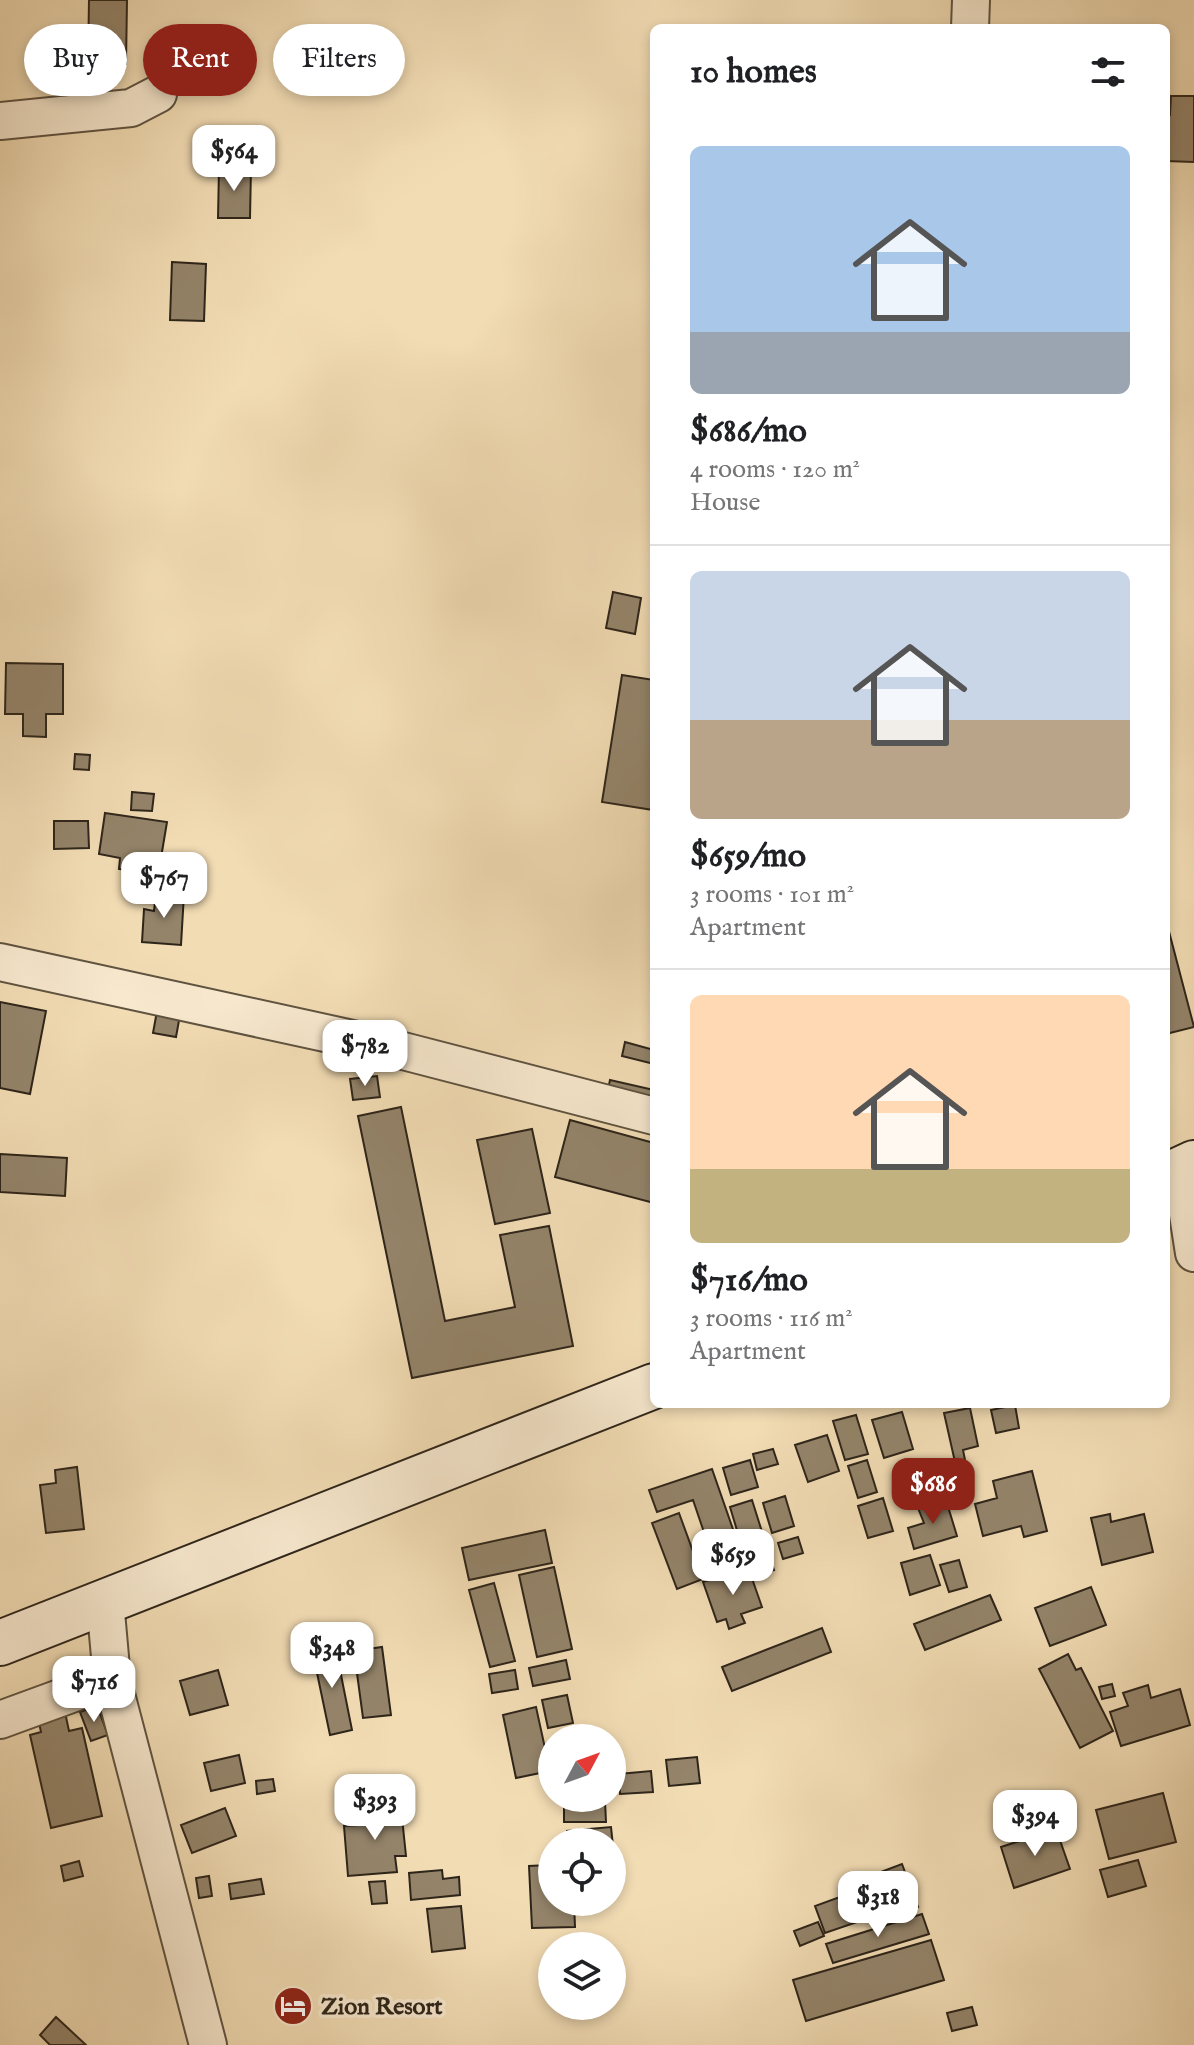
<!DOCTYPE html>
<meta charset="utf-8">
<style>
:root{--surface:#fff;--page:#f2f2f2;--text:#202124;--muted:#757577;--line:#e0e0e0;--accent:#8f2418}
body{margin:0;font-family:"IM FELL English",serif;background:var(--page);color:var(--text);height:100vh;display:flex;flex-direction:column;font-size:30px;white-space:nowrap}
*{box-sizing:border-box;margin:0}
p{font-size:26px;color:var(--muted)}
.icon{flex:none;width:44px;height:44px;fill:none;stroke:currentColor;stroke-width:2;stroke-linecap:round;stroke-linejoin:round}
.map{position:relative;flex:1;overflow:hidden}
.sheet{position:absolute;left:650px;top:24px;width:520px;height:1384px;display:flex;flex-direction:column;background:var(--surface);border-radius:12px;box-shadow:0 4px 12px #0003}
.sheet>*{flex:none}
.guide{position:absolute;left:24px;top:24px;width:506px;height:72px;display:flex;gap:16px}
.needle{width:52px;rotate:49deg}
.controls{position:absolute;left:538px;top:1724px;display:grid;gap:16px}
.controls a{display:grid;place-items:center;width:88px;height:88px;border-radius:50%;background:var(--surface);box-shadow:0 4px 12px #0003;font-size:40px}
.price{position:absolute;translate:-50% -68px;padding:0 18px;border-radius:16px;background:#fff;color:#222;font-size:26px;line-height:52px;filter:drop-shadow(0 2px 4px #0008)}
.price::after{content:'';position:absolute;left:50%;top:48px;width:24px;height:18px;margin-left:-12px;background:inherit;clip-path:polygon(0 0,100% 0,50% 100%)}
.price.current{background:var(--accent);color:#fff}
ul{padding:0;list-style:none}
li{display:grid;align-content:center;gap:16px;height:424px;padding:0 40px}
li+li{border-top:2px solid var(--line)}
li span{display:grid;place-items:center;height:248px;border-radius:12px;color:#555}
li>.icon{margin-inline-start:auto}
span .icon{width:144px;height:144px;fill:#fffc;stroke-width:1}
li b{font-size:34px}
h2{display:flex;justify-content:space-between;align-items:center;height:96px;padding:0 40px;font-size:34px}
.chip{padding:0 28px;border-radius:36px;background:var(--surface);box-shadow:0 4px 12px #0003;font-size:28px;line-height:72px}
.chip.current{background:var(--accent);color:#fff}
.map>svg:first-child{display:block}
.building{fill:#94846a;stroke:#2e251a;stroke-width:2}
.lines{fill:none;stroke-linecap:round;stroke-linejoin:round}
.street-casing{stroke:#5f5340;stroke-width:40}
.secondary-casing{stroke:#2e251a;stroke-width:48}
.street{stroke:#f7e8ce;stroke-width:36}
.secondary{stroke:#f7e8ce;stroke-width:44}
.labels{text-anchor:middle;stroke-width:7;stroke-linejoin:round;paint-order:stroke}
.poi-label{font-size:24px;font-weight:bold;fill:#2e251a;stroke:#f7e8ce;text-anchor:start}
</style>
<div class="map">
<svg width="1194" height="2045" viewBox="0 0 1194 2045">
<rect width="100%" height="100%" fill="#f2dcb4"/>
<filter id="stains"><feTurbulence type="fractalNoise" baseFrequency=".0025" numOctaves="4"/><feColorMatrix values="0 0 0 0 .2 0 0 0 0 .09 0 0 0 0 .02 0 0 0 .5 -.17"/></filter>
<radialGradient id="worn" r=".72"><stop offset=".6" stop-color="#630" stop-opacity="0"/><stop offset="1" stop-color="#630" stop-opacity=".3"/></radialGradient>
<!-- building -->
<path class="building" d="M 89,0 L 127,0 L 126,64 L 88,63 Z
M 1171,96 L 1194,96 L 1194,162 L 1166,161 L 1166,115 L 1170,115 Z
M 219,168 L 251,168 L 250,218 L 218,218 Z
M 172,262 L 206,264 L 204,321 L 170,320 Z
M 613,592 L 641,598 L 635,634 L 606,628 Z
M 6,663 L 63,664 L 63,714 L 46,714 L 46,737 L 23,736 L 23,714 L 5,714 Z
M 622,675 L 654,680 L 653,810 L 602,802 Z
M 75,754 L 90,755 L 89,770 L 74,769 Z
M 132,792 L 154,794 L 152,811 L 131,810 Z
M 105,813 L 167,822 L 160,864 L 145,862 L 143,873 L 119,869 L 120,858 L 99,854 Z
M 54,821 L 88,821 L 89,848 L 54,849 Z
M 156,893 L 184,894 L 181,945 L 142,942 L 144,909 L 154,911 Z
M 1166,920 L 1194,1027 L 1166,1034 Z
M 0,1002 L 46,1011 L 30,1094 L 0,1088 Z
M 157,1011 L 180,1015 L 176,1037 L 153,1033 Z
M 625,1042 L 654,1050 L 654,1064 L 622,1056 Z
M 377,1076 L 380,1097 L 353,1100 L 350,1079 Z
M 610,1080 L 654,1090 L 654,1105 L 607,1094 Z
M 401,1107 L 445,1321 L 515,1307 L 500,1235 L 549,1226 L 573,1346 L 412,1378 L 358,1116 Z
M 570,1120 L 654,1143 L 654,1203 L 555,1177 Z
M 532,1129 L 550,1213 L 495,1224 L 477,1140 Z
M 0,1154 L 67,1158 L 65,1196 L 0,1192 Z
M 1015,1405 L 1019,1428 L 996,1433 L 991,1410 Z
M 970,1408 L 978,1446 L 963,1450 L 965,1460 L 955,1462 L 944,1413 Z
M 902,1412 L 913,1449 L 884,1458 L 872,1420 Z
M 856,1415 L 868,1454 L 845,1460 L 833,1421 Z
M 827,1435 L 839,1471 L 808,1482 L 795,1445 Z
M 773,1449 L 778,1464 L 757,1470 L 753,1454 Z
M 750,1460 L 758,1487 L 731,1495 L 723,1468 Z
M 867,1460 L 877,1492 L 858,1498 L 848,1466 Z
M 77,1467 L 84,1529 L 46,1533 L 40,1485 L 56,1483 L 55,1470 Z
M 712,1469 L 735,1535 L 708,1544 L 693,1500 L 657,1512 L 649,1490 Z
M 1032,1471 L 1047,1531 L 1024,1537 L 1021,1526 L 983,1536 L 975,1504 L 997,1498 L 993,1481 Z
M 944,1472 L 951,1495 L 941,1498 L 934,1475 Z
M 785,1496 L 794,1526 L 772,1533 L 763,1503 Z
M 883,1498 L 893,1531 L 868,1538 L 858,1506 Z
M 752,1500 L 774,1570 L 751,1577 L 730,1507 Z
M 946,1500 L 957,1536 L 914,1549 L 908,1528 L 924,1523 L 918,1508 Z
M 679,1513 L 703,1579 L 677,1589 L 652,1523 Z
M 1110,1514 L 1111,1522 L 1144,1514 L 1153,1552 L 1102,1565 L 1091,1518 Z
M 545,1530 L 552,1563 L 469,1580 L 462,1548 Z
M 798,1537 L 803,1553 L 783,1559 L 778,1543 Z
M 930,1555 L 940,1585 L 910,1595 L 901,1563 Z
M 959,1560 L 967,1587 L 949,1592 L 940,1565 Z
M 554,1567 L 572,1649 L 537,1657 L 519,1575 Z
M 748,1567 L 762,1607 L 741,1614 L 745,1623 L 729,1629 L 726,1619 L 717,1622 L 703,1582 Z
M 494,1583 L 515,1661 L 490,1667 L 469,1590 Z
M 1091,1587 L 1106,1625 L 1050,1646 L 1035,1608 Z
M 990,1595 L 1001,1620 L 925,1650 L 914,1624 Z
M 822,1628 L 831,1652 L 732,1691 L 722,1667 Z
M 335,1645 L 352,1730 L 330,1735 L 312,1649 Z
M 382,1647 L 391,1715 L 363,1718 L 354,1651 Z
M 1068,1654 L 1076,1670 L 1081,1668 L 1113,1731 L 1080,1748 L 1039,1669 Z
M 566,1660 L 570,1679 L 533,1686 L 529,1668 Z
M 218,1670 L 228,1705 L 190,1715 L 180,1681 Z
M 515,1670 L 518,1689 L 492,1693 L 489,1674 Z
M 1112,1684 L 1115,1696 L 1102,1699 L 1099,1687 Z
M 1148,1685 L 1151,1698 L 1180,1689 L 1190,1725 L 1121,1746 L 1110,1712 L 1128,1706 L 1123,1693 Z
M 567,1695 L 573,1723 L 548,1728 L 542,1700 Z
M 97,1706 L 108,1735 L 91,1741 L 80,1712 Z
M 536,1707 L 550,1771 L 516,1778 L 503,1715 Z
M 65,1712 L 69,1731 L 82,1728 L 102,1816 L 51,1828 L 30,1735 L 41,1732 L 38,1718 Z
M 239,1755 L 245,1783 L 211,1791 L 204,1763 Z
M 697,1757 L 700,1783 L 669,1786 L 666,1760 Z
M 651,1771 L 653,1792 L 620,1794 L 619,1774 Z
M 273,1779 L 275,1791 L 257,1794 L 256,1781 Z
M 1163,1793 L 1176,1842 L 1109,1859 L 1096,1810 Z
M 605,1801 L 606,1822 L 564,1822 L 564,1802 Z
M 225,1808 L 236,1836 L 192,1853 L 181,1825 Z
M 401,1808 L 406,1856 L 395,1856 L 397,1872 L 348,1876 L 344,1826 L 358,1825 L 357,1812 Z
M 611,1827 L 616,1874 L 612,1875 L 612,1842 L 568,1842 L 567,1831 Z
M 1056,1829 L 1070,1869 L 1014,1888 L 1001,1847 Z
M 1138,1860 L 1146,1886 L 1108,1897 L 1100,1870 Z
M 79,1861 L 83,1876 L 64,1881 L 61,1866 Z
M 902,1864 L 918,1907 L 886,1919 L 870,1876 Z
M 549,1865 L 549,1880 L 552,1880 L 552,1902 L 574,1902 L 575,1927 L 532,1928 L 529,1866 Z
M 442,1870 L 443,1879 L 459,1877 L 460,1895 L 411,1900 L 409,1873 Z
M 209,1876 L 212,1896 L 199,1898 L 196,1878 Z
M 261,1879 L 264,1894 L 231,1899 L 229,1884 Z
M 385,1881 L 387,1903 L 372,1904 L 369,1882 Z
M 859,1890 L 869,1918 L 825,1933 L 815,1906 Z
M 461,1906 L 465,1948 L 432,1952 L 427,1909 Z
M 922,1914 L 929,1934 L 833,1963 L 826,1944 Z
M 818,1922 L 824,1936 L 800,1946 L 794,1931 Z
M 931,1940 L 944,1980 L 806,2021 L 793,1980 Z
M 972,2007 L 977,2025 L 952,2031 L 947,2013 Z
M 56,2017 L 86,2045 L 50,2045 L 40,2035 Z"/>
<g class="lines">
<defs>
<path id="street" d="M 970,28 L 971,0
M 0,121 L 131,108 L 158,94
M 0,962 L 380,1045 L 654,1116
M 1181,1169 L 1194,1253
M 105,1601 L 112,1679 L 208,2045
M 0,1720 L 112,1679"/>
<path id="secondary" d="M 1166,1176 L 1194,1163
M 0,1643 L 654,1386"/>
</defs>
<!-- street casing -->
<use href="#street" class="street-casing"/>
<!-- secondary casing -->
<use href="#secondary" class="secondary-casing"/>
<!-- street -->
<use href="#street" class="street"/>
<!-- secondary -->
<use href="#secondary" class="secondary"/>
</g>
<!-- icons -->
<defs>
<symbol id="hotel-disc" viewBox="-11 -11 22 22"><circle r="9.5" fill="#8f2418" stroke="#f7e8ce"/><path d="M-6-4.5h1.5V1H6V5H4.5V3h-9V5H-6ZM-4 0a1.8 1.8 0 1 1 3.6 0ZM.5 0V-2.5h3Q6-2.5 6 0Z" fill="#fff"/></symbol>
</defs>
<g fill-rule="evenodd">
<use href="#hotel-disc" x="271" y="1984" width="44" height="44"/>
</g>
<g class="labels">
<!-- poi labels -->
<g class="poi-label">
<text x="321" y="2014">Zion Resort</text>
</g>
</g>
<rect width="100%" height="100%" filter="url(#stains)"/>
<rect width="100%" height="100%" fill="url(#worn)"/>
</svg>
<div class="controls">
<a><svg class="needle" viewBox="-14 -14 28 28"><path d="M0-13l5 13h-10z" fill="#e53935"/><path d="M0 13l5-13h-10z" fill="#757577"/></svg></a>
<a><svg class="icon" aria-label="locate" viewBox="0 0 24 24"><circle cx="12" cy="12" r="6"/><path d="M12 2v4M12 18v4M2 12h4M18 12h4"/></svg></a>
<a><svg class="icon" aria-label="layers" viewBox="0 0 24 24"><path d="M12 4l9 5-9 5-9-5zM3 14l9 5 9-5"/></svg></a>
</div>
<b class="price" style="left:234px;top:193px">$564</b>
<b class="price" style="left:164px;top:920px">$767</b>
<b class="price" style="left:365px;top:1088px">$782</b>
<b class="price current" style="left:933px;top:1526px">$686</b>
<b class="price" style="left:733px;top:1597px">$659</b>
<b class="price" style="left:332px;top:1690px">$348</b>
<b class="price" style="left:94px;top:1724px">$716</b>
<b class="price" style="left:375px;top:1842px">$393</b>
<b class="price" style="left:1035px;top:1858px">$394</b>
<b class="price" style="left:878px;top:1939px">$318</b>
<div class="guide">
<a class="chip">Buy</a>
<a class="chip current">Rent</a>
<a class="chip">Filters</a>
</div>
<section class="sheet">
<h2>10 homes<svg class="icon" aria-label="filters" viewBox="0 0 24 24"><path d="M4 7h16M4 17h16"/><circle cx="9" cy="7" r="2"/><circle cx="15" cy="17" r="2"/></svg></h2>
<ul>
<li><span style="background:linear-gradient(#a9c7e8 75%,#9aa5b1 0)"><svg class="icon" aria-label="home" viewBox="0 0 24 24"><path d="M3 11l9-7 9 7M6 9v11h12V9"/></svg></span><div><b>$686/mo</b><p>4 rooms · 120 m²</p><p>House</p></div></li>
<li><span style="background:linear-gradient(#c9d6e8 60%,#b9a48a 0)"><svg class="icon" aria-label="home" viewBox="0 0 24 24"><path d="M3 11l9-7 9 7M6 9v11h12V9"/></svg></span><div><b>$659/mo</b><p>3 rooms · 101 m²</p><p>Apartment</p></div></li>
<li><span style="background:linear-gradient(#ffd9b3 70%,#c2b280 0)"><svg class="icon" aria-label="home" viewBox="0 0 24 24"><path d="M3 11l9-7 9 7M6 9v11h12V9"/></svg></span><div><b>$716/mo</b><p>3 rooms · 116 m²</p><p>Apartment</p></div></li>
</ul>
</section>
</div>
